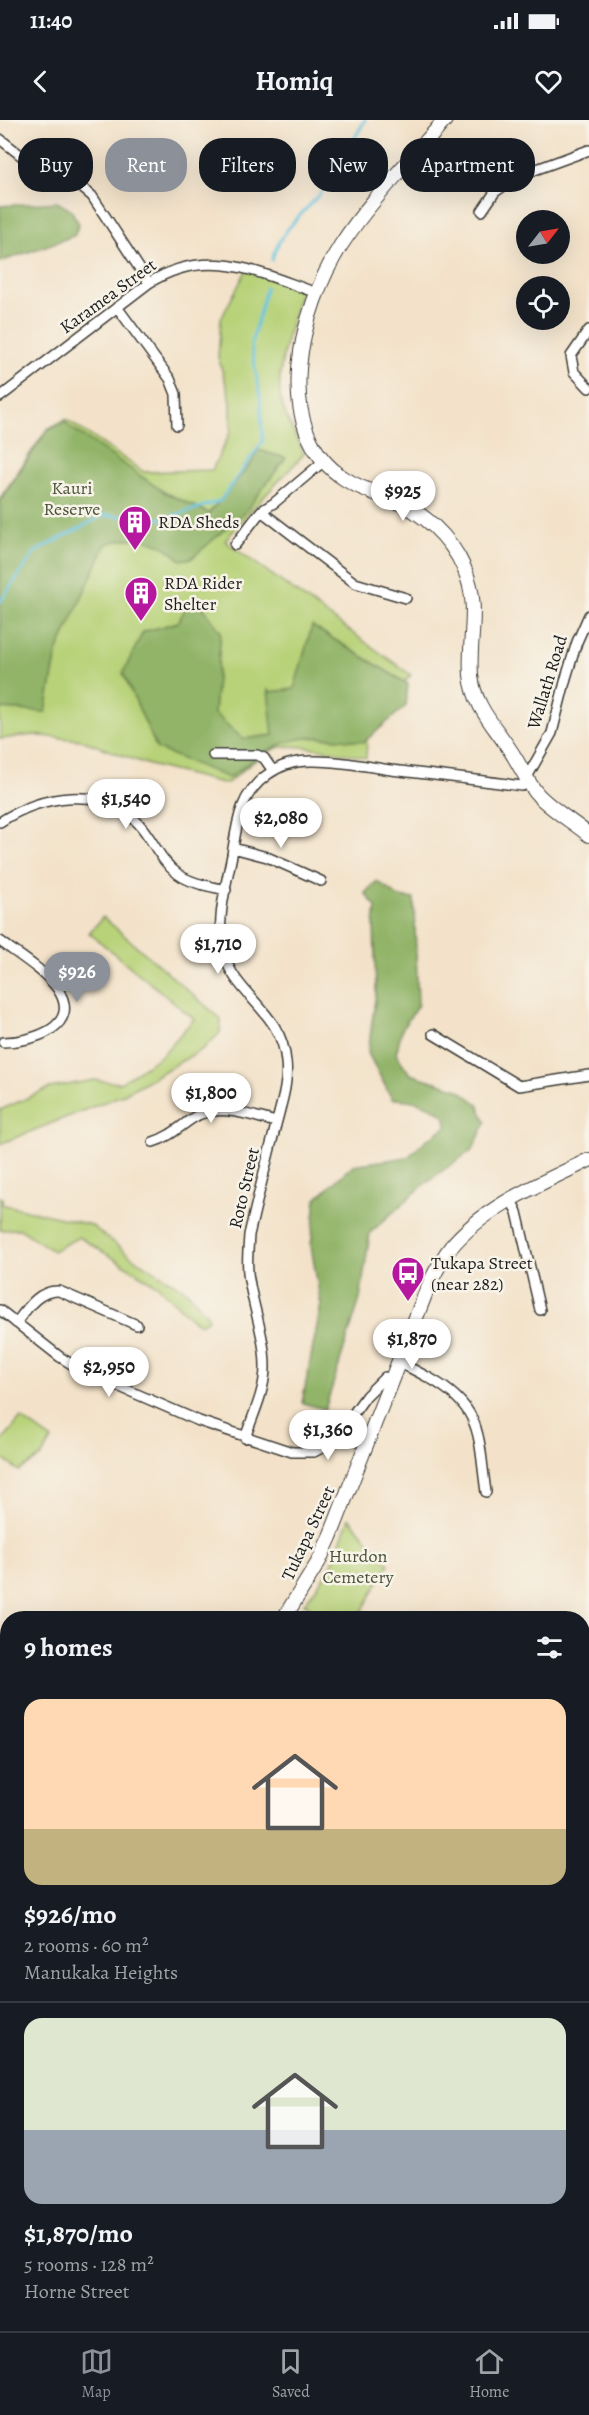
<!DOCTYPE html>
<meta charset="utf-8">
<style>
:root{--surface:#171b24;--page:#20242c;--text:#f1f3f6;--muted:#9ea1a6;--line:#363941;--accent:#8c9099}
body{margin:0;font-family:Alegreya,serif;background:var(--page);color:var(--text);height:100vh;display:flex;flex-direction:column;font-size:22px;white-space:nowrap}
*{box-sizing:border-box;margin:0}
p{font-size:20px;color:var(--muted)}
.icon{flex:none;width:33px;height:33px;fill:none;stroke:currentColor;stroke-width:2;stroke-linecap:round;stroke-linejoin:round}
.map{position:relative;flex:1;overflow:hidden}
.sheet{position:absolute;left:0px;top:1491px;width:590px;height:720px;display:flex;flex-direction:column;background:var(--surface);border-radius:24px 24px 0 0;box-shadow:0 6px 24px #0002}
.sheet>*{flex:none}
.hud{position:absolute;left:18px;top:18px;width:554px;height:54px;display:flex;gap:12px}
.needle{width:39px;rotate:59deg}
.fabs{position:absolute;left:516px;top:90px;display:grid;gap:12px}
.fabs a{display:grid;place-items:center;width:54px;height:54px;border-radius:50%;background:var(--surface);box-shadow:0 6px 24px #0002;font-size:30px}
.price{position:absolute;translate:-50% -51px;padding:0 14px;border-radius:21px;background:#fff;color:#222;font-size:20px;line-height:39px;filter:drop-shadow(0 2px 3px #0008)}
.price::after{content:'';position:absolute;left:50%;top:36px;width:18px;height:14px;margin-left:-9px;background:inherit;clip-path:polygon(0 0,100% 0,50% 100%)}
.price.current{background:var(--accent);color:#fff}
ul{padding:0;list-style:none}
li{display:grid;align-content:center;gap:12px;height:318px;padding:0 24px}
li+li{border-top:2px solid var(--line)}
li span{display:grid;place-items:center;height:186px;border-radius:18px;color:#555}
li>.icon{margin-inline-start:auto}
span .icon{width:108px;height:108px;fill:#fffc;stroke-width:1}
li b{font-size:26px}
h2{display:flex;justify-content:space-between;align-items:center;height:72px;padding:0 24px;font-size:26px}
.tag{padding:0 21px;border-radius:24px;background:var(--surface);box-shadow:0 6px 24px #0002;font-size:21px;line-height:54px}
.tag.current{background:var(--accent);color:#fff}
.status{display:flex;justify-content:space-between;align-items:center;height:42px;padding:0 30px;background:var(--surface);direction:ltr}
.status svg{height:16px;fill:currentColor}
header{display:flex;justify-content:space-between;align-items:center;height:78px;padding:0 24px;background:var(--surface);font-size:27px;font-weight:700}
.menu{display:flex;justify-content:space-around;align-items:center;height:84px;border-top:2px solid var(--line);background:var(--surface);font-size:16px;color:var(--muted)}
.menu a{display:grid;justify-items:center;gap:3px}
.menu .current{color:var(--accent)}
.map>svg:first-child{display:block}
.green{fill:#b7d278;stroke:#6a774a;stroke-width:1.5}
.forest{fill:#91b468;stroke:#566842;stroke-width:1.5}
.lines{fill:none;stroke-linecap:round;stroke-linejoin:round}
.stream{stroke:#61c2df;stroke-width:3}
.street-casing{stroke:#3c3a36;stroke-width:12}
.secondary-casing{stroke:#3c3a36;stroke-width:16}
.street{stroke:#fff;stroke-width:9}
.secondary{stroke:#fff;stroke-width:14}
.labels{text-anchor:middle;stroke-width:5;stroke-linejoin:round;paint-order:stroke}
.street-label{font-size:18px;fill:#1c1c1c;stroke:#f7f3e8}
.park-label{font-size:18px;fill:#4a5338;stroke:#f7f3e8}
.poi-label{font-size:18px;fill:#1c1c1c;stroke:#f7f3e8;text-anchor:start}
</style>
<div class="status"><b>11:40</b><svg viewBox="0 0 49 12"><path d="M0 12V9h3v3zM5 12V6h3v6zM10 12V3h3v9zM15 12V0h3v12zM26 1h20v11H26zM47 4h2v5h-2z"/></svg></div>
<header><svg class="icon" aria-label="back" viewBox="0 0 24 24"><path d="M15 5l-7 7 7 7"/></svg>Homiq<svg class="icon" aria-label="heart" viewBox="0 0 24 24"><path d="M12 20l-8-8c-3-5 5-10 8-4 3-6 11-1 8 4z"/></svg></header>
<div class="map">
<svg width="589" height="2211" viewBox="0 0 589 2211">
<rect width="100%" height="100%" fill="#f7f3e8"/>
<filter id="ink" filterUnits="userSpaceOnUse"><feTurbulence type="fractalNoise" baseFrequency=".0167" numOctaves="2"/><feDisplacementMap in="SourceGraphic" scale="12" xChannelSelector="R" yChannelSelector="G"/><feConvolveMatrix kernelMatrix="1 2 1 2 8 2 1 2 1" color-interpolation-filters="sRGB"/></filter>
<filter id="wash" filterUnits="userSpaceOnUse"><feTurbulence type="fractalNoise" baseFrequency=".008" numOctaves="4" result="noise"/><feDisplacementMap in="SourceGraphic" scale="24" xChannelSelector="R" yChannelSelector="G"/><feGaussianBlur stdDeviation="1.35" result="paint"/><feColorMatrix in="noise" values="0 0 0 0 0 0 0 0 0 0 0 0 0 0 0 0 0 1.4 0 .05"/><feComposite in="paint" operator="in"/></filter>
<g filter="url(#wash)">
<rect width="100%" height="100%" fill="#f3e2c9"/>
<!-- green -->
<path class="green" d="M 248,147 L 301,169 C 293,200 277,242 280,274 C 282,294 296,315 304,334 L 244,398 L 225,421 L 411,555 L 368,597 L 366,638 C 346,634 294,622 277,628 C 258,636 242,651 226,664 L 149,645 L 81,620 L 33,615 L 0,619 L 0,378 L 47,309 L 66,299 L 144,352 L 212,350 L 231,311 L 231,281 L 218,237 L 221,199 Z
M 103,797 L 221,899 L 220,913 L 203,929 L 122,975 L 0,1024 L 0,990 L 50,968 L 94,960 L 120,963 L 162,935 L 194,899 L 89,813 Z
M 0,1077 L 4,1079 L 1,1084 L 91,1105 L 133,1138 L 187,1171 L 208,1196 L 208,1199 L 201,1204 L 193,1200 L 157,1165 L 79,1117 L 53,1131 L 20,1109 L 0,1110 Z
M 21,1298 L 52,1320 L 41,1337 L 19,1351 L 0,1337 L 0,1323 Z
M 349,1398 L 389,1444 L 358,1498 L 329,1498 L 304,1484 L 331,1447 Z"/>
<!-- forest -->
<path class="forest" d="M 57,82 L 71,90 L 79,104 L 74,116 L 0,142 L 0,86 Z
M 65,301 L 69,306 L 164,372 L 209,393 L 252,342 L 258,330 L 286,338 L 246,391 L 192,438 L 181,440 C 157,417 136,414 106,424 L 57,532 L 46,592 L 0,589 L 0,381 L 46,312 Z
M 189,482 L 202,486 L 221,512 L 214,593 L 243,619 L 273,615 L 268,570 L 270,572 L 294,569 L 312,506 L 408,564 L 406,586 L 364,622 C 298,612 281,617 229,658 L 157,629 L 123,553 L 143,512 L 178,502 Z
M 377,761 L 399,777 L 414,779 L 418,885 L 402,909 L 396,934 L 410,954 L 458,969 L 478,984 L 486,1002 L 473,1029 L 427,1062 L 370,1113 L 360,1179 L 325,1289 L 302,1283 L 321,1185 L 311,1126 L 316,1079 L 353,1045 L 408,1037 L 426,1020 L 446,1007 L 445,996 C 429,983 412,979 392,979 L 368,933 L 376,872 L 374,805 L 376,787 L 365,773 Z
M 589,2018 L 589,2145 L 582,2155 L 582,2019 Z
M 582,2201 L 589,2205 L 589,2211 L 350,2211 L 355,2204 L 582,2204 Z
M 79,2204 L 222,2204 L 233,2211 L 76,2211 Z"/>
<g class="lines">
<!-- stream -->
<path class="stream" d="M 272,140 C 280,109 305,93 324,69 C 339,47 352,23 365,0
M 0,482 L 35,432 L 104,395 L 163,399 L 220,381 L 263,321 L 260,276 L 251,225 L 266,168"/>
</g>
</g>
<g filter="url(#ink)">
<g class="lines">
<defs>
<path id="street" d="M 0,19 L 37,48 L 81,67 L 92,76 L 149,163
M 482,91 L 495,72 L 518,56 L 589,30
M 117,187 L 170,259 L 176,274 L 177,305
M 589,210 L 571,236 L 574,252 L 589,268
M 0,277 L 149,163 C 208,125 259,153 317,173
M 261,391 L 355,463 L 406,478
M 235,425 L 261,391 L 274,383 L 324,341
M 213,635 L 257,635 L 264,638 L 273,651
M 0,702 C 40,676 103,663 139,704 C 154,721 160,741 178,754 C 192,764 209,766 226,770
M 233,728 L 267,737 L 321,761
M 0,821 C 17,834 45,851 57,868 C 84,907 31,922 3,922
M 433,914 L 519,966 L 589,955
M 153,1022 C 170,1017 179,1007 193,998 C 218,982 251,996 276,1002
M 511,1080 L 517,1092 L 540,1190
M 0,1190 L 60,1237 L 81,1250 L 199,1301 L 292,1332 L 314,1332 L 333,1322 L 366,1276 L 385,1257 L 391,1260
M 16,1203 C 28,1187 39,1170 59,1171 L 137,1205
M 398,1242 C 409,1247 420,1253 431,1259 C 484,1289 478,1318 486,1372
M 245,1318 C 253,1295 265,1271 265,1247 C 265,1219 255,1193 250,1165 C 246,1149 248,1132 249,1115 C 257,1081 265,1047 274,1013 C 279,990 289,966 286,942 C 282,891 236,877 224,834 C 215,803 226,766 232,735 C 237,704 239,675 267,655 C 279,646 295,641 310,641 C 336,640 365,646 391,650 C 435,655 478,660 522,666 L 552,613 L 566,558 L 577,522 L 589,495
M 0,1541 L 8,1547"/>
<path id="secondary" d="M 445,0 C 410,41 370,80 341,125 C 301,188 268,310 345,359 C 359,368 375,373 391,379 C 423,392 450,416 464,448 C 481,487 468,517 471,555 C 474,589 499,610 515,638 C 523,651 529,665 539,676 C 554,691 573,702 589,715
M 284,1498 L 319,1441 L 330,1417 L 426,1172 C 433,1156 440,1141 451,1127 C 485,1086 542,1063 589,1040
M 0,2079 L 8,2067"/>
</defs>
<!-- street casing -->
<use href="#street" class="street-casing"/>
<!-- secondary casing -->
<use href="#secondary" class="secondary-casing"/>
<!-- street -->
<use href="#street" class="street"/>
<!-- secondary -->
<use href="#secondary" class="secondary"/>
</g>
</g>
<!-- icons -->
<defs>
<symbol id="building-pin" viewBox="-11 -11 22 30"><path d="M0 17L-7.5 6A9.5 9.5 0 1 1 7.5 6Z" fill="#b5179e" stroke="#f7f3e8"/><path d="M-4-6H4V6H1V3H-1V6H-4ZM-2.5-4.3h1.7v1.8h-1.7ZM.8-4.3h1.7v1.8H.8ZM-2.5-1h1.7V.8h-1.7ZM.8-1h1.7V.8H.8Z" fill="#fff"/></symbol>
<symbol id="bus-pin" viewBox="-11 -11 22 30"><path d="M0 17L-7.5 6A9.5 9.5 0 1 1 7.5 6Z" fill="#b5179e" stroke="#f7f3e8"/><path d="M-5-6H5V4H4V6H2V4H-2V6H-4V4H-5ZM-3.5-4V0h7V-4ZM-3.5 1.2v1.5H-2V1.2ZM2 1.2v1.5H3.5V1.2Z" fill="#fff"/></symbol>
</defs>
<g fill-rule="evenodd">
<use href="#building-pin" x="116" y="383" width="38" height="52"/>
<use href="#building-pin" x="122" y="454" width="38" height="52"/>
<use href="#bus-pin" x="389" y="1134" width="38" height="52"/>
</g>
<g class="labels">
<!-- street labels -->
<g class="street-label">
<text transform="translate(108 176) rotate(-36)" y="6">Karamea Street</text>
<text transform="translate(547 562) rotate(-73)" y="6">Wallath Road</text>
<text transform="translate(244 1068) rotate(-77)" y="6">Roto Street</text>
<text transform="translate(308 1413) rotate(-65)" y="6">Tukapa Street</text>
</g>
<!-- park labels -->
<g class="park-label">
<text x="72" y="374">Kauri<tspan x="72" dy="21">Reserve</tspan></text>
<text x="358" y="1442">Hurdon<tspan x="358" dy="21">Cemetery</tspan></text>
</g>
<!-- poi labels -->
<g class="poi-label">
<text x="158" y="408">RDA Sheds</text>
<text x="164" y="469">RDA Rider<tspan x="164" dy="21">Shelter</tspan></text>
<text x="431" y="1149">Tukapa Street<tspan x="431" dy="21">(near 282)</tspan></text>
</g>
</g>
</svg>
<div class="fabs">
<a><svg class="needle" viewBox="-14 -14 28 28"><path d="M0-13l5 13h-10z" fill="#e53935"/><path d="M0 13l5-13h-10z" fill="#9ea1a6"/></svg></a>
<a><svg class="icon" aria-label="locate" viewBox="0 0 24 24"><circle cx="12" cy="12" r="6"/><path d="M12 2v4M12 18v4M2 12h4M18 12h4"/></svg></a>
</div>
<b class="price" style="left:403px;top:402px">$925</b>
<b class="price" style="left:126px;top:710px">$1,540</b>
<b class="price" style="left:281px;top:729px">$2,080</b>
<b class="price" style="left:218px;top:855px">$1,710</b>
<b class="price current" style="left:77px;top:883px">$926</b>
<b class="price" style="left:211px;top:1004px">$1,800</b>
<b class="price" style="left:412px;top:1250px">$1,870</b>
<b class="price" style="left:109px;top:1278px">$2,950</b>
<b class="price" style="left:328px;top:1341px">$1,360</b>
<div class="hud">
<a class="tag">Buy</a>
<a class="tag current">Rent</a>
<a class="tag">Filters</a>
<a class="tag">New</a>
<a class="tag">Apartment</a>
</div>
<section class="sheet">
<h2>9 homes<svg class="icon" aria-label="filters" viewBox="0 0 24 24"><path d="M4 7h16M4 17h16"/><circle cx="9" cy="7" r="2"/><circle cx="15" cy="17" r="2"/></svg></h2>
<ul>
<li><span style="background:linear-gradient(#ffd9b3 70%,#c2b280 0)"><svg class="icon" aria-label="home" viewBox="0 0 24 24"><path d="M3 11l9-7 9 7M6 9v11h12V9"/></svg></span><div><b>$926/mo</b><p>2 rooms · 60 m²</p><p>Manukaka Heights</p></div></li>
<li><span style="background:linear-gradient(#dfe7d0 60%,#9aa5b1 0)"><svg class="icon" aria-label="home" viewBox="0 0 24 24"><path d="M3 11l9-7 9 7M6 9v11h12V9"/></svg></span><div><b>$1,870/mo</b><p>5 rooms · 128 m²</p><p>Horne Street</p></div></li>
</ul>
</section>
</div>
<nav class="menu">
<a class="current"><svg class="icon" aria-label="map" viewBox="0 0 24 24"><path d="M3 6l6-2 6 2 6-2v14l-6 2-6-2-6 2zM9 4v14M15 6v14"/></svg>Map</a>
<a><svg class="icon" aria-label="saved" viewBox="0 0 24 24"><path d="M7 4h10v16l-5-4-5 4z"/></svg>Saved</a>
<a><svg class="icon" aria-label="home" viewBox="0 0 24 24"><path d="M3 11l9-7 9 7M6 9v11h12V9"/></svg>Home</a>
</nav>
